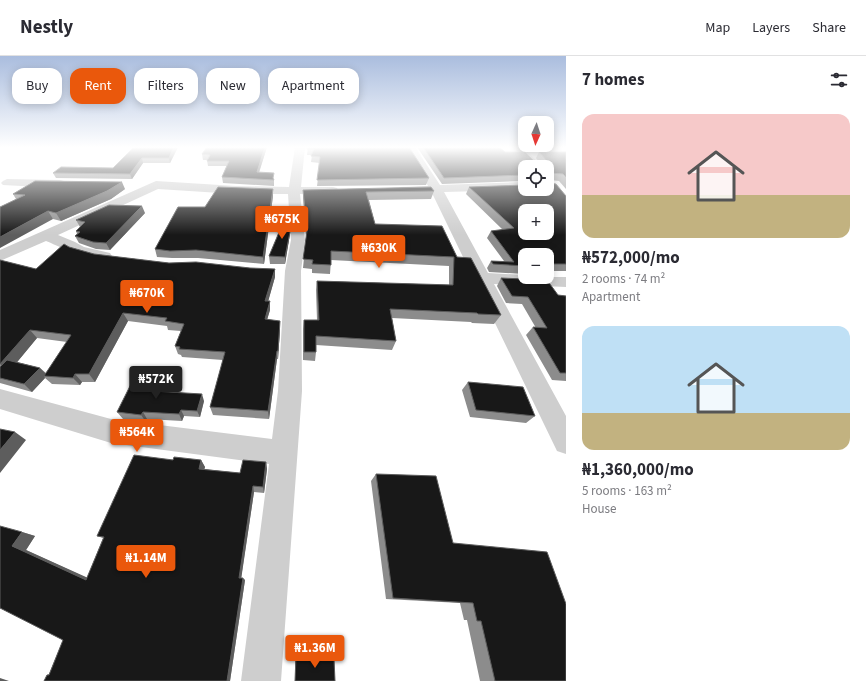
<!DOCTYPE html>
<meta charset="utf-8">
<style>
:root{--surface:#fff;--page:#f7f7f7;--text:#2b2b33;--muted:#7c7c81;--line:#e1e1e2;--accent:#ea580c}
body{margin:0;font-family:"Source Sans 3",sans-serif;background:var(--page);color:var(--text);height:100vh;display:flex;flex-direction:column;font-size:15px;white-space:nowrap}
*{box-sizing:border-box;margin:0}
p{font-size:13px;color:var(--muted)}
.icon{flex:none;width:22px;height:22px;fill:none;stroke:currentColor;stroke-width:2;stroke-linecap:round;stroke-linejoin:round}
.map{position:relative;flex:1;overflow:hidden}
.panel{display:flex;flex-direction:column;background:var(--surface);width:300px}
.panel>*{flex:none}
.hud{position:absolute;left:12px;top:12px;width:380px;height:36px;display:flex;gap:8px}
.needle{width:26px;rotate:183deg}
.tools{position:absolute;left:518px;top:60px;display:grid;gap:8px}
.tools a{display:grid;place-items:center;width:36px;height:36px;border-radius:8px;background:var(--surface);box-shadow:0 2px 10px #0003;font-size:20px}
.price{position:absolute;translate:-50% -34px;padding:0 9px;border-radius:4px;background:var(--accent);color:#fff;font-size:13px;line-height:26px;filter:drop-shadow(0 1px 2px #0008)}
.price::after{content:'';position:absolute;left:50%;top:24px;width:12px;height:9px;margin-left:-6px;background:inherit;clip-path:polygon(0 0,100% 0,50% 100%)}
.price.active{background:#222;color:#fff}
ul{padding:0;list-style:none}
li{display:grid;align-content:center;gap:8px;height:212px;padding:0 16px}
li span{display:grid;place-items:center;height:124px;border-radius:12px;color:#555}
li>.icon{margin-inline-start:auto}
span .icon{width:72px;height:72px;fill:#fffc;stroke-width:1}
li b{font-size:17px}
h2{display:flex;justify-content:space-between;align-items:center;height:48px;padding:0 16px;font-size:17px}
.pill{padding:0 14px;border-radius:12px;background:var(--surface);box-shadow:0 2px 10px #0003;font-size:14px;line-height:36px}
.pill.active{background:var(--accent);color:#fff}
header{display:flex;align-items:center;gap:24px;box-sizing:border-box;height:56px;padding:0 20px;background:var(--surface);border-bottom:1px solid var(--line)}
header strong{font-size:19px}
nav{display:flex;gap:22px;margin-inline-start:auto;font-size:14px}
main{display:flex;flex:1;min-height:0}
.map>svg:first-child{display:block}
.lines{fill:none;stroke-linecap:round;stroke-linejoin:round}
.minor{fill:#cecece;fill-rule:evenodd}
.wall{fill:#8c8c8c;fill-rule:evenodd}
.shaded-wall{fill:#5d5d5d}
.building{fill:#181818;stroke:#5d5d5d;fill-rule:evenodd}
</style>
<header>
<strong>Nestly</strong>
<nav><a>Map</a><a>Layers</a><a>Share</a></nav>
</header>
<main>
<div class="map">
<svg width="566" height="625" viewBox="0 0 566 625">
<rect width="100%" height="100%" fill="#fff"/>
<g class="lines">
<!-- minor -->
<path class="minor" d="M 295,91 L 305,91 L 301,131 L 333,131 L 337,132 L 339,135 L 337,138 L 333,139 L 300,138 L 305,184 L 301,215 L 302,335 L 281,625 L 241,625 L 269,408 L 111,387 L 0,353 L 0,333 L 111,363 L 272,383 L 278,335 L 285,215 L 291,184 L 288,138 L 236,138 L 158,133 L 58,179 L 75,186 L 84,191 L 110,197 L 112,200 L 110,203 C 89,208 64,192 46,185 L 0,205 L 0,194 L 156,125 L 236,130 L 289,131 Z
M 405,91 L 415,91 L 440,129 L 525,126 L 525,133 L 527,133 L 525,134 L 444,136 L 488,217 L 525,219 L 525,221 L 566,221 L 566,231 L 494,228 L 566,360 L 566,398 L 557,395 L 432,137 L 404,138 L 400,137 L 398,134 L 400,131 L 428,130 Z
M 514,91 L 523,91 L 542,111 L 531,111 Z
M 7,123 L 60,124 L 64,125 L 66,128 L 64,131 L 60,132 L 3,129 L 1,127 L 3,125 Z"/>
</g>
<!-- wall -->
<path class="wall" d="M 134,91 L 178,91 L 170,107 L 143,107 L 132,123 L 56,122 L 53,117 L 113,112 Z
M 207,91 L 267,91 L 259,117 L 274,124 L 274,130 L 223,127 L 222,121 L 227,110 L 208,110 L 207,104 L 203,104 L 202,98 Z
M 308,91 L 429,122 L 426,129 L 317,130 L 320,107 L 311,106 L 312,99 L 307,99 Z
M 417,91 L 499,91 L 505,96 L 535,106 L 539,106 L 536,102 L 539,96 L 566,96 L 566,133 L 559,125 L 550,124 L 550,127 L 566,140 L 566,215 L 547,215 L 547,199 L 525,199 L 525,218 L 489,216 L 487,212 L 491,205 L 504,205 L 487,182 L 491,175 L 503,174 L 466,138 L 469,131 L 547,133 L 525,111 L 525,125 L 442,128 Z
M 125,133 L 111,143 L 61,165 L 53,163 L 16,143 L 13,138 Z
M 303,134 L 434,135 L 431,143 L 369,144 L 375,168 L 457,201 L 501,259 L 494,268 L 472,267 L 471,266 L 392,262 L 396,285 L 392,294 L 316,289 L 316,296 L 315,305 L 303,304 L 303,273 L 304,264 L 317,264 L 316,234 L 317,225 L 449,229 L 449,210 L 331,204 L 330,218 L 312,217 L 312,213 L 303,212 L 306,181 L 303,143 Z
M 273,140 L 264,208 L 198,202 L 172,202 L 157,201 L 155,193 L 205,151 Z
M 145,157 L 110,194 L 96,193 L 79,187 L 75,180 L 77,178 L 76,175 L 80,171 L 76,164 Z
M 290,176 L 289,184 L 285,208 L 270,208 L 269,200 Z
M 69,191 L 94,198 L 169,207 L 250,212 L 275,213 L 275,221 L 268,245 L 270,254 L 267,263 L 280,273 L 278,303 L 277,303 L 269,363 L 213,359 L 210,351 L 223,304 L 182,301 L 181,299 L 178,298 L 175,290 L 181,275 L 168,274 L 167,270 L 128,265 L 95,326 L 82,326 L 80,329 L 52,328 L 45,322 L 32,336 L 0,327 L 0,204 L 36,213 ZM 37,282 L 67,286 L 46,317 L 40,312 L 17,306 Z
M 501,222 L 558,239 L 566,240 L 566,325 L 552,324 L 526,279 L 533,271 L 536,272 L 522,248 L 506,247 L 497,230 Z
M 157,324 L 161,331 L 159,336 L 204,345 L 200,361 L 184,360 L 182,365 L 147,363 L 146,366 L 123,363 L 117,356 Z
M 468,326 L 535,360 L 526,367 L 470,361 L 462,334 Z
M 173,404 L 201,404 L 205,411 L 204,413 L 240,417 L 266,406 L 267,413 L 264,437 L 254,436 L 241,522 L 245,524 L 230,625 L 44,625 L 47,619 L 49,618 L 63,584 L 0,552 L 22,476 L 35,480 L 26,494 L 87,522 L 103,482 L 97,480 Z
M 376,418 L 453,487 L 566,625 L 480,625 L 467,564 L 464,564 L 460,547 L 386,543 L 371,425 Z
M 295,598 L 331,600 L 334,603 L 335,625 L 295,625 Z"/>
<!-- shaded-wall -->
<path class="shaded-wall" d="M 174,91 L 178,91 L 170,107 L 169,102 Z
M 265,91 L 267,91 L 257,122 L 257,116 Z
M 142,102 L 143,107 L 132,123 L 130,118 Z
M 122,126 L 125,133 L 111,143 L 61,165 L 56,157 Z
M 273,133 L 273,140 L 264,208 L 263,201 Z
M 142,150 L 145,157 L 110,194 L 106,187 Z
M 48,155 L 53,163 L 0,192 L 0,181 Z
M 290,176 L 289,184 L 285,208 L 285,201 Z
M 275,213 L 275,221 L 266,253 L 265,245 Z
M 270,245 L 270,254 L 265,271 L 265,263 Z
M 123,257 L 128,265 L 95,326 L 89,318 Z
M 280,265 L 280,273 L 278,303 L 278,295 Z
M 30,274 L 37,282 L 9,316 L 0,308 Z
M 277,295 L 277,303 L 269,363 L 268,355 Z
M 40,312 L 47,319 L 44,320 L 45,322 L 32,336 L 24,328 Z
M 75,318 L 82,326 L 80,329 L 73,322 Z
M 157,324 L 161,331 L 156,343 L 152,335 Z
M 202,338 L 204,345 L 200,361 L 197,355 Z
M 181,354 L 184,360 L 182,365 L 179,358 Z
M 143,356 L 147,363 L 146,366 L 141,359 Z
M 15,376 L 26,384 L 0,417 L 0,394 Z
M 201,404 L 205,411 L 203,419 L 199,413 Z
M 266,406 L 267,413 L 264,437 L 263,431 Z
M 253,430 L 254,436 L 241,524 L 239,522 Z
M 22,476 L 35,480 L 26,494 L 97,526 L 86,524 L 12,490 Z
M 243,522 L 245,524 L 230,625 L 227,625 Z
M 0,622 L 9,625 L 0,625 Z"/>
<!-- building -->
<path class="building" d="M 134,91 L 174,91 L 169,102 L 142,102 L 130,118 L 53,117 L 61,111 L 113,112 Z
M 207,91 L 265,91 L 257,116 L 274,117 L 273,122 L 274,124 L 222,121 L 229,105 L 207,105 L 210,99 L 202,98 Z
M 308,91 L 409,91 L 429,122 L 317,124 L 320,101 L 311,100 L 314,93 L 307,93 Z
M 423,91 L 499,91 L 505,96 L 525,96 L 535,106 L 546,106 L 547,105 L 539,96 L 566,96 L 566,121 L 563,118 L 550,117 L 550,127 L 556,128 L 566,140 L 566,208 L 547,208 L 547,199 L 525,199 L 525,210 L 493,208 L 491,205 L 514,206 L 491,175 L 514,172 L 469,131 L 525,129 L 525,133 L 547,133 L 547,111 L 525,111 L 525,119 L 444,122 ZM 525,155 L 547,155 L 547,177 L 525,177 Z
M 35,125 L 122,126 L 107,135 L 56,157 L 48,155 L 0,181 L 0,151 L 25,139 L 13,138 Z
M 218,131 L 273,133 L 263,201 L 196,194 L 170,195 L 155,193 L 178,151 L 205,151 Z
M 431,131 L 434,135 L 366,136 L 375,168 L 442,170 L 457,201 L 471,202 L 501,259 L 478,258 L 477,257 L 390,253 L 396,285 L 316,280 L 316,296 L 304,296 L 304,264 L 319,264 L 317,225 L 453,229 L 454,201 L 331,195 L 331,209 L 312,208 L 313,204 L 303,203 L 307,175 L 303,134 Z
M 109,149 L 142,150 L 106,187 L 93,186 L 75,180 L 80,176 L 76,175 L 85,166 L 76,164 Z
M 288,155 L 290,176 L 285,201 L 269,200 Z
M 64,188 L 69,191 L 94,198 L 169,207 L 196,206 L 250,212 L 275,213 L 265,245 L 270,245 L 265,263 L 280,265 L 278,295 L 277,295 L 268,355 L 210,351 L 225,296 L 179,293 L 180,291 L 175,290 L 184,268 L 165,265 L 167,262 L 123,257 L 89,318 L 75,318 L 73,322 L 44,320 L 71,279 L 30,274 L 0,308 L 0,204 L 36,213 Z
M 501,222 L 547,224 L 558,239 L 566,240 L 566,317 L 560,317 L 533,271 L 547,272 L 528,241 L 512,240 Z
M 7,304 L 40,312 L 24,328 L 0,322 L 0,311 Z
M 134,322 L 157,324 L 152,335 L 202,338 L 197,355 L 181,354 L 179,358 L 143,356 L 141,359 L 117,356 Z
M 468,326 L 523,331 L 535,360 L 476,354 Z
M 0,373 L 15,376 L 0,394 Z
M 134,399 L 173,404 L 174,401 L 201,404 L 199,413 L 240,417 L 243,404 L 266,406 L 263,431 L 253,430 L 239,522 L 243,522 L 227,625 L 44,625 L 47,619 L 49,619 L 63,584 L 0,552 L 0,470 L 22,476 L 12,490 L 86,524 L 104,481 L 97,480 Z
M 376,418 L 436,420 L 453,487 L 547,496 L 566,548 L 566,625 L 495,625 L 481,565 L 477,565 L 473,547 L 393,542 Z
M 296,600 L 334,603 L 335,625 L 295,625 Z"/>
<!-- sky -->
<linearGradient id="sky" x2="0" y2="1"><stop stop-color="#aabdde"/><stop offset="0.51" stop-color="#fff"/><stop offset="1" stop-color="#fff" stop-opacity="0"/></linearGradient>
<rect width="566" height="179" fill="url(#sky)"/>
</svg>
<div class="tools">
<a><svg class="needle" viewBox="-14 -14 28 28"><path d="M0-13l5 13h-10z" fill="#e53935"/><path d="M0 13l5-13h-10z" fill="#7c7c81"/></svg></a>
<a><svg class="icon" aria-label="locate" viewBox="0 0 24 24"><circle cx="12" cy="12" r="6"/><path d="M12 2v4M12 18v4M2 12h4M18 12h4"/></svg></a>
<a>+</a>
<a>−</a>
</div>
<b class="price" style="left:282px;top:184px">₦675K</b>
<b class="price" style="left:379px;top:213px">₦630K</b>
<b class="price" style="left:147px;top:258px">₦670K</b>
<b class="price active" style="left:156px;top:344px">₦572K</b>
<b class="price" style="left:137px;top:397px">₦564K</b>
<b class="price" style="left:146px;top:523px">₦1.14M</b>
<b class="price" style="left:315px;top:613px">₦1.36M</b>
<div class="hud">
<a class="pill">Buy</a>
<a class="pill active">Rent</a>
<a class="pill">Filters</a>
<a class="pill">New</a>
<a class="pill">Apartment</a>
</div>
</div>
<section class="panel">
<h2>7 homes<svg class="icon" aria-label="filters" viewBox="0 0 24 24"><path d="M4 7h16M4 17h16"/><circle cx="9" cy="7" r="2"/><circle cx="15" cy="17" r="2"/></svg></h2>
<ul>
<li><span style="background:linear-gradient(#f6c9c9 65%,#c2b280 0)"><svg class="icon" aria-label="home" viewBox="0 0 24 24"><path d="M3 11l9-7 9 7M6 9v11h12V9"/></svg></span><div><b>₦572,000/mo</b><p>2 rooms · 74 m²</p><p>Apartment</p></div></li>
<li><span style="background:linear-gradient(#bfe0f5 70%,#c2b280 0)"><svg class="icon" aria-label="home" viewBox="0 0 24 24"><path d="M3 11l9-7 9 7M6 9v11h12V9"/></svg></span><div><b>₦1,360,000/mo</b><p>5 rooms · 163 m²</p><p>House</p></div></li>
</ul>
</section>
</main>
